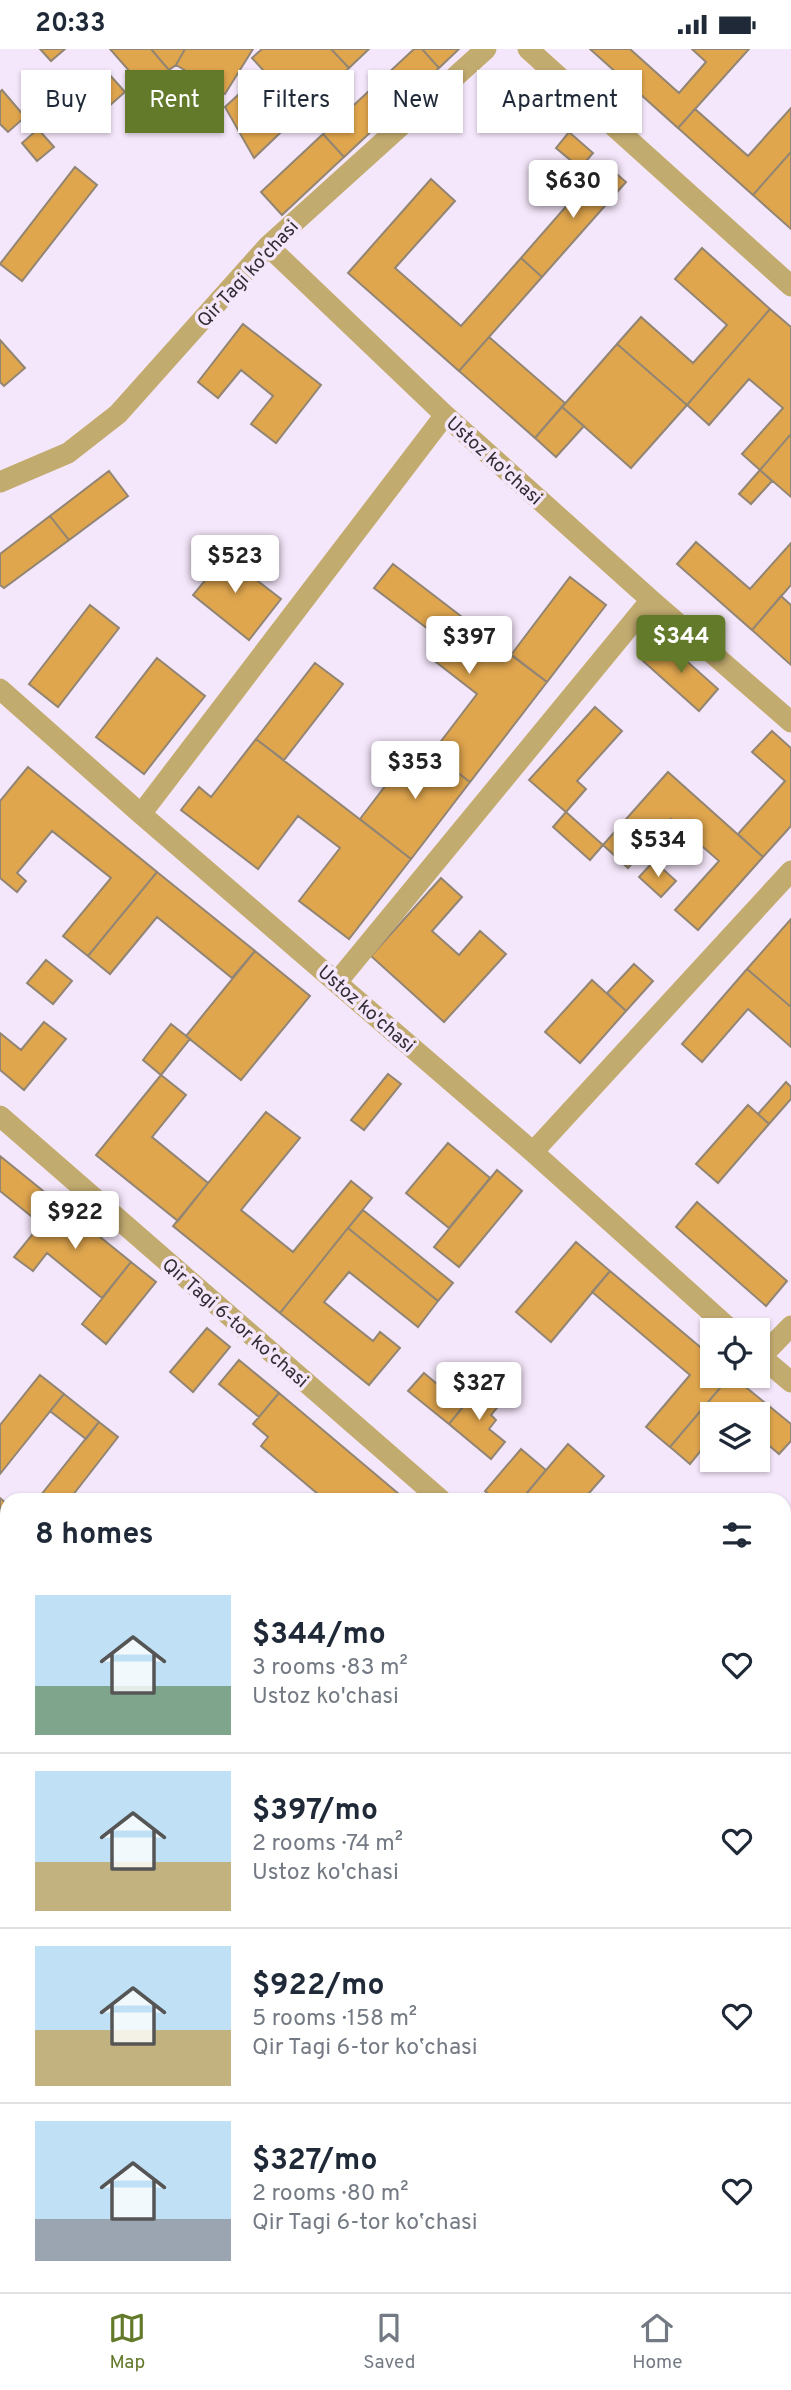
<!DOCTYPE html>
<meta charset="utf-8">
<style>
:root{--surface:#fff;--page:#f2f2f3;--text:#1f2937;--muted:#747a83;--line:#e0e1e3;--accent:#647a2b}
body{margin:0;font-family:Overpass,sans-serif;background:var(--page);color:var(--text);height:100vh;display:flex;flex-direction:column;font-size:26px;white-space:nowrap}
*{box-sizing:border-box;margin:0}
p{font-size:23px;color:var(--muted)}
.icon{flex:none;width:38px;height:38px;fill:none;stroke:currentColor;stroke-width:2;stroke-linecap:round;stroke-linejoin:round}
.map{position:relative;flex:1;overflow:hidden}
.panel{position:absolute;left:0px;top:1444px;width:791px;height:800px;display:flex;flex-direction:column;background:var(--surface);border-radius:21px 21px 0 0;box-shadow:0 2px 5px #0004}
.panel>*{flex:none}
.hud{position:absolute;left:21px;top:21px;width:749px;height:63px;display:flex;gap:14px}
.buttons{position:absolute;left:700px;top:1269px;display:grid;gap:14px}
.buttons a{display:grid;place-items:center;width:70px;height:70px;border-radius:0px;background:var(--surface);box-shadow:0 2px 5px #0004;font-size:35px}
.price{position:absolute;translate:-50% -60px;padding:0 16px;border-radius:7px;background:#fff;color:#222;font-size:23px;line-height:46px;filter:drop-shadow(0 2px 4px #0008)}
.price::after{content:'';position:absolute;left:50%;top:42px;width:21px;height:16px;margin-left:-10px;background:inherit;clip-path:polygon(0 0,100% 0,50% 100%)}
.price.active{background:var(--accent);color:#fff}
ul{padding:0;list-style:none}
li{display:flex;align-items:center;gap:21px;height:175px;padding:0 35px}
li+li{border-top:2px solid var(--line)}
li span{display:grid;place-items:center;flex:none;width:196px;height:140px;border-radius:0px;color:#555}
li>.icon{margin-inline-start:auto}
span .icon{width:84px;height:84px;fill:#fffc;stroke-width:1}
li b{font-size:30px}
h2{display:flex;justify-content:space-between;align-items:center;height:84px;padding:0 35px;font-size:30px}
.pill{padding:0 24px;border-radius:0px;background:var(--surface);box-shadow:0 2px 5px #0004;font-size:24px;line-height:63px}
.pill.active{background:var(--accent);color:#fff}
.status{display:flex;justify-content:space-between;align-items:center;height:49px;padding:0 35px;background:var(--surface);direction:ltr}
.status svg{height:19px;fill:currentColor}
.tab-bar{display:flex;justify-content:space-around;align-items:center;height:98px;border-top:2px solid var(--line);background:var(--surface);font-size:19px;color:var(--muted)}
.tab-bar a{display:grid;justify-items:center;gap:4px}
.tab-bar .active{color:var(--accent)}
.map>svg:first-child{display:block}
.building{fill:#e0a64e;stroke:#928573;stroke-width:2}
.lines{fill:none;stroke-linecap:round;stroke-linejoin:round}
.minor{stroke:#c2ab6f;stroke-width:21}
.labels{text-anchor:middle;stroke-width:7;stroke-linejoin:round;paint-order:stroke}
.street-label{font-size:19px;fill:#332d35;stroke:#f5e7fb}
</style>
<div class="status"><b>20:33</b><svg viewBox="0 0 49 12"><path d="M0 12V9h3v3zM5 12V6h3v6zM10 12V3h3v9zM15 12V0h3v12zM26 1h20v11H26zM47 4h2v5h-2z"/></svg></div>
<div class="map">
<svg width="791" height="2243" viewBox="0 0 791 2243">
<rect width="100%" height="100%" fill="#f5e7fb"/>
<!-- building -->
<path class="building" d="M 40,0 L 65,0 L 51,12 Z
M 110,0 L 151,0 L 175,28 L 152,48 Z
M 151,0 L 185,0 L 176,16 L 169,21 Z
M 185,0 L 253,0 L 225,45 L 176,16 Z
M 262,0 L 331,0 L 349,19 L 302,63 L 252,9 Z
M 331,0 L 369,0 L 349,19 Z
M 414,0 L 422,0 L 439,19 L 391,64 L 370,41 Z
M 422,0 L 459,0 L 439,19 Z
M 590,0 L 630,0 L 679,44 L 706,13 L 692,0 L 749,0 L 678,79 Z
M 264,22 L 302,63 L 254,109 L 225,58 Z
M 108,24 L 125,43 L 99,66 L 82,47 Z
M 2,41 L 25,68 L 8,83 L 0,75 L 0,43 Z
M 370,41 L 391,64 L 344,108 L 323,85 Z
M 791,59 L 791,103 L 753,146 L 678,79 L 695,60 L 748,107 Z
M 38,80 L 54,98 L 37,112 L 22,94 Z
M 569,83 L 593,104 L 580,119 L 556,99 Z
M 323,85 L 344,108 L 282,166 L 261,143 Z
M 791,103 L 791,180 L 753,146 Z
M 604,114 L 626,133 L 542,228 L 521,209 Z
M 75,118 L 97,136 L 22,232 L 0,215 Z
M 431,130 L 455,152 L 395,219 L 461,277 L 521,209 L 542,228 L 459,322 L 348,224 Z
M 702,199 L 770,260 L 687,356 L 617,295 L 641,268 L 693,314 L 727,276 L 675,230 Z
M 770,260 L 791,278 L 791,385 L 760,421 L 742,405 L 783,359 L 749,330 L 709,376 L 687,356 Z
M 243,275 L 321,336 L 276,394 L 251,375 L 273,347 L 241,321 L 218,349 L 198,333 Z
M 489,288 L 565,354 L 535,389 L 459,322 Z
M 0,291 L 25,319 L 4,337 L 0,333 Z
M 617,295 L 687,356 L 631,419 L 562,358 Z
M 562,358 L 584,377 L 556,408 L 535,389 Z
M 791,385 L 791,448 L 760,421 Z
M 760,421 L 772,432 L 751,455 L 739,445 Z
M 109,422 L 128,447 L 69,491 L 50,467 Z
M 50,467 L 69,491 L 4,539 L 0,536 L 0,505 Z
M 696,493 L 750,540 L 791,494 L 791,536 L 752,581 L 677,515 Z
M 217,500 L 281,550 L 249,591 L 193,546 L 207,529 L 199,522 Z
M 393,515 L 547,633 L 470,733 L 432,704 L 477,645 L 436,613 L 449,596 L 374,539 Z
M 570,528 L 606,556 L 547,633 L 511,606 Z
M 781,547 L 791,556 L 791,616 L 752,581 Z
M 90,556 L 119,579 L 58,658 L 29,635 Z
M 662,590 L 718,640 L 699,662 L 643,612 Z
M 157,609 L 205,647 L 144,725 L 96,688 Z
M 315,614 L 343,635 L 284,711 L 256,690 Z
M 595,658 L 622,682 L 577,732 L 586,740 L 566,763 L 529,731 Z
M 772,682 L 791,699 L 791,777 L 763,808 L 738,785 L 785,732 L 752,703 Z
M 256,690 L 411,810 L 349,890 L 299,852 L 340,799 L 298,767 L 258,820 L 181,761 L 199,738 L 211,748 Z
M 418,694 L 470,733 L 411,810 L 360,770 Z
M 28,718 L 157,823 L 88,907 L 63,887 L 111,829 L 52,782 L 17,824 L 26,832 L 17,843 L 0,829 L 0,752 Z
M 668,723 L 763,808 L 698,881 L 675,861 L 719,812 L 671,770 L 628,819 L 603,796 Z
M 566,763 L 603,796 L 590,811 L 553,778 Z
M 654,812 L 676,832 L 661,848 L 639,828 Z
M 157,823 L 255,902 L 232,929 L 157,868 L 110,925 L 88,907 Z
M 441,829 L 462,848 L 432,882 L 459,906 L 480,882 L 506,905 L 444,973 L 371,907 Z
M 791,870 L 791,958 L 747,920 Z
M 255,902 L 310,947 L 241,1031 L 186,987 Z
M 46,911 L 72,932 L 53,955 L 27,934 Z
M 634,915 L 653,932 L 626,962 L 607,944 Z
M 747,920 L 791,958 L 791,998 L 748,960 L 702,1013 L 682,995 Z
M 592,931 L 626,962 L 580,1014 L 545,983 Z
M 44,973 L 66,990 L 24,1041 L 0,1021 L 0,984 L 21,1001 Z
M 171,975 L 190,990 L 161,1026 L 143,1011 Z
M 388,1025 L 401,1035 L 364,1081 L 351,1071 Z
M 161,1026 L 186,1046 L 152,1088 L 208,1134 L 178,1172 L 96,1106 Z
M 786,1033 L 791,1038 L 791,1050 L 769,1075 L 758,1065 Z
M 748,1056 L 769,1075 L 718,1134 L 696,1115 Z
M 266,1063 L 300,1089 L 241,1161 L 293,1203 L 351,1132 L 372,1149 L 280,1264 L 173,1177 Z
M 448,1094 L 490,1129 L 449,1179 L 406,1144 Z
M 0,1107 L 58,1154 L 41,1175 L 0,1142 Z
M 497,1121 L 522,1142 L 459,1218 L 434,1198 Z
M 697,1153 L 787,1232 L 766,1257 L 676,1178 Z
M 58,1154 L 131,1213 L 102,1249 L 47,1204 L 33,1222 L 14,1208 Z
M 363,1161 L 453,1234 L 438,1252 L 348,1179 Z
M 348,1179 L 438,1252 L 418,1278 L 349,1223 L 324,1253 L 373,1292 L 380,1283 L 400,1299 L 369,1336 L 280,1264 Z
M 576,1193 L 610,1222 L 551,1293 L 516,1263 Z
M 131,1213 L 156,1233 L 106,1295 L 82,1275 Z
M 610,1222 L 712,1308 L 712,1326 L 731,1326 L 670,1398 L 646,1378 L 690,1326 L 592,1243 Z
M 207,1279 L 230,1298 L 193,1343 L 170,1323 Z
M 239,1311 L 279,1344 L 259,1368 L 219,1335 Z
M 424,1324 L 443,1340 L 448,1333 L 456,1339 L 466,1325 L 480,1337 L 449,1375 L 408,1342 Z
M 40,1326 L 64,1345 L 0,1425 L 0,1376 Z
M 731,1326 L 791,1375 L 791,1392 L 779,1405 L 758,1387 L 758,1365 L 712,1365 L 712,1388 L 690,1415 L 670,1398 Z
M 480,1337 L 501,1354 L 491,1366 L 496,1371 L 489,1380 L 505,1393 L 491,1410 L 449,1375 Z
M 279,1344 L 406,1451 L 325,1451 L 261,1397 L 268,1388 L 253,1375 Z
M 64,1345 L 99,1373 L 86,1390 L 50,1362 Z
M 99,1373 L 118,1388 L 69,1451 L 37,1451 Z
M 568,1395 L 604,1427 L 583,1451 L 521,1451 Z
M 521,1400 L 546,1421 L 521,1451 L 496,1451 L 485,1442 Z
M 0,1449 L 7,1455 L 7,1490 L 0,1485 Z
M 0,1577 L 7,1582 L 7,1612 L 0,1607 Z
M 791,1580 L 791,1609 L 784,1612 L 784,1583 Z
M 791,1661 L 791,1712 L 784,1713 L 784,1664 Z
M 0,1665 L 7,1670 L 7,1744 L 0,1738 Z
M 791,1712 L 791,1782 L 784,1784 L 784,1713 Z
M 7,1782 L 7,1852 L 0,1846 L 0,1791 Z
M 791,1855 L 791,1883 L 784,1885 L 784,1857 Z
M 784,1933 L 791,1935 L 791,1998 L 784,2022 Z
M 7,1988 L 7,2045 L 0,2047 L 0,1990 Z
M 784,2023 L 791,2026 L 791,2098 L 784,2095 Z
M 3,2046 L 7,2064 L 7,2079 L 0,2081 L 0,2047 Z
M 7,2177 L 7,2189 L 0,2215 L 0,2178 Z
M 784,2206 L 791,2207 L 791,2243 L 728,2243 L 729,2236 L 784,2236 Z
M 87,2236 L 148,2236 L 146,2243 L 85,2243 Z
M 148,2236 L 162,2236 L 187,2243 L 146,2243 Z
M 264,2236 L 291,2236 L 289,2243 L 262,2243 Z
M 291,2236 L 321,2236 L 319,2243 L 289,2243 Z
M 365,2236 L 435,2236 L 434,2243 L 364,2243 Z
M 500,2236 L 532,2236 L 530,2243 L 498,2243 Z
M 554,2236 L 582,2236 L 580,2243 L 553,2243 Z
M 582,2236 L 607,2236 L 605,2243 L 580,2243 Z
M 654,2236 L 729,2236 L 728,2243 L 652,2243 Z"/>
<g class="lines">
<!-- minor -->
<path class="minor" d="M 528,0 L 791,237
M 268,197 L 445,366 L 651,551 L 791,673
M 0,433 L 68,404 L 118,365 L 268,197 L 486,0
M 0,640 L 141,765 L 533,1103 L 731,1281
M 141,765 L 445,366
M 337,933 L 651,551
M 0,1067 L 441,1451
M 533,1103 L 791,822
M 758,1305 L 791,1333
M 761,1308 L 791,1277
M 0,1542 L 7,1548
M 784,1628 L 791,1625
M 0,1899 L 7,1896
M 784,2161 L 791,2163
M 0,2162 L 7,2161
M 41,2243 L 43,2236"/>
</g>
<g class="labels">
<!-- street labels -->
<g class="street-label">
<text transform="translate(247 224) rotate(-47)" y="7">Qir Tagi ko'chasi</text>
<text transform="translate(495 411) rotate(42)" y="7">Ustoz ko'chasi</text>
<text transform="translate(367 959) rotate(41)" y="7">Ustoz ko'chasi</text>
<text transform="translate(236 1273) rotate(41)" y="7">Qir Tagi 6-tor koʼchasi</text>
</g>
</g>
</svg>
<div class="buttons">
<a><svg class="icon" aria-label="locate" viewBox="0 0 24 24"><circle cx="12" cy="12" r="6"/><path d="M12 2v4M12 18v4M2 12h4M18 12h4"/></svg></a>
<a><svg class="icon" aria-label="layers" viewBox="0 0 24 24"><path d="M12 4l9 5-9 5-9-5zM3 14l9 5 9-5"/></svg></a>
</div>
<b class="price" style="left:573px;top:171px">$630</b>
<b class="price" style="left:235px;top:546px">$523</b>
<b class="price active" style="left:681px;top:626px">$344</b>
<b class="price" style="left:469px;top:627px">$397</b>
<b class="price" style="left:415px;top:752px">$353</b>
<b class="price" style="left:658px;top:830px">$534</b>
<b class="price" style="left:75px;top:1202px">$922</b>
<b class="price" style="left:479px;top:1373px">$327</b>
<div class="hud">
<a class="pill">Buy</a>
<a class="pill active">Rent</a>
<a class="pill">Filters</a>
<a class="pill">New</a>
<a class="pill">Apartment</a>
</div>
<section class="panel">
<h2>8 homes<svg class="icon" aria-label="filters" viewBox="0 0 24 24"><path d="M4 7h16M4 17h16"/><circle cx="9" cy="7" r="2"/><circle cx="15" cy="17" r="2"/></svg></h2>
<ul>
<li><span style="background:linear-gradient(#bfe0f5 65%,#7fa58c 0)"><svg class="icon" aria-label="home" viewBox="0 0 24 24"><path d="M3 11l9-7 9 7M6 9v11h12V9"/></svg></span><div><b>$344/mo</b><p>3 rooms · 83 m²</p><p>Ustoz ko'chasi</p></div><svg class="icon" aria-label="heart" viewBox="0 0 24 24"><path d="M12 20l-8-8c-3-5 5-10 8-4 3-6 11-1 8 4z"/></svg></li>
<li><span style="background:linear-gradient(#bfe0f5 65%,#c2b280 0)"><svg class="icon" aria-label="home" viewBox="0 0 24 24"><path d="M3 11l9-7 9 7M6 9v11h12V9"/></svg></span><div><b>$397/mo</b><p>2 rooms · 74 m²</p><p>Ustoz ko'chasi</p></div><svg class="icon" aria-label="heart" viewBox="0 0 24 24"><path d="M12 20l-8-8c-3-5 5-10 8-4 3-6 11-1 8 4z"/></svg></li>
<li><span style="background:linear-gradient(#bfe0f5 60%,#c2b280 0)"><svg class="icon" aria-label="home" viewBox="0 0 24 24"><path d="M3 11l9-7 9 7M6 9v11h12V9"/></svg></span><div><b>$922/mo</b><p>5 rooms · 158 m²</p><p>Qir Tagi 6-tor koʼchasi</p></div><svg class="icon" aria-label="heart" viewBox="0 0 24 24"><path d="M12 20l-8-8c-3-5 5-10 8-4 3-6 11-1 8 4z"/></svg></li>
<li><span style="background:linear-gradient(#bfe0f5 70%,#9aa5b1 0)"><svg class="icon" aria-label="home" viewBox="0 0 24 24"><path d="M3 11l9-7 9 7M6 9v11h12V9"/></svg></span><div><b>$327/mo</b><p>2 rooms · 80 m²</p><p>Qir Tagi 6-tor koʼchasi</p></div><svg class="icon" aria-label="heart" viewBox="0 0 24 24"><path d="M12 20l-8-8c-3-5 5-10 8-4 3-6 11-1 8 4z"/></svg></li>
</ul>
</section>
</div>
<nav class="tab-bar">
<a class="active"><svg class="icon" aria-label="map" viewBox="0 0 24 24"><path d="M3 6l6-2 6 2 6-2v14l-6 2-6-2-6 2zM9 4v14M15 6v14"/></svg>Map</a>
<a><svg class="icon" aria-label="saved" viewBox="0 0 24 24"><path d="M7 4h10v16l-5-4-5 4z"/></svg>Saved</a>
<a><svg class="icon" aria-label="home" viewBox="0 0 24 24"><path d="M3 11l9-7 9 7M6 9v11h12V9"/></svg>Home</a>
</nav>
